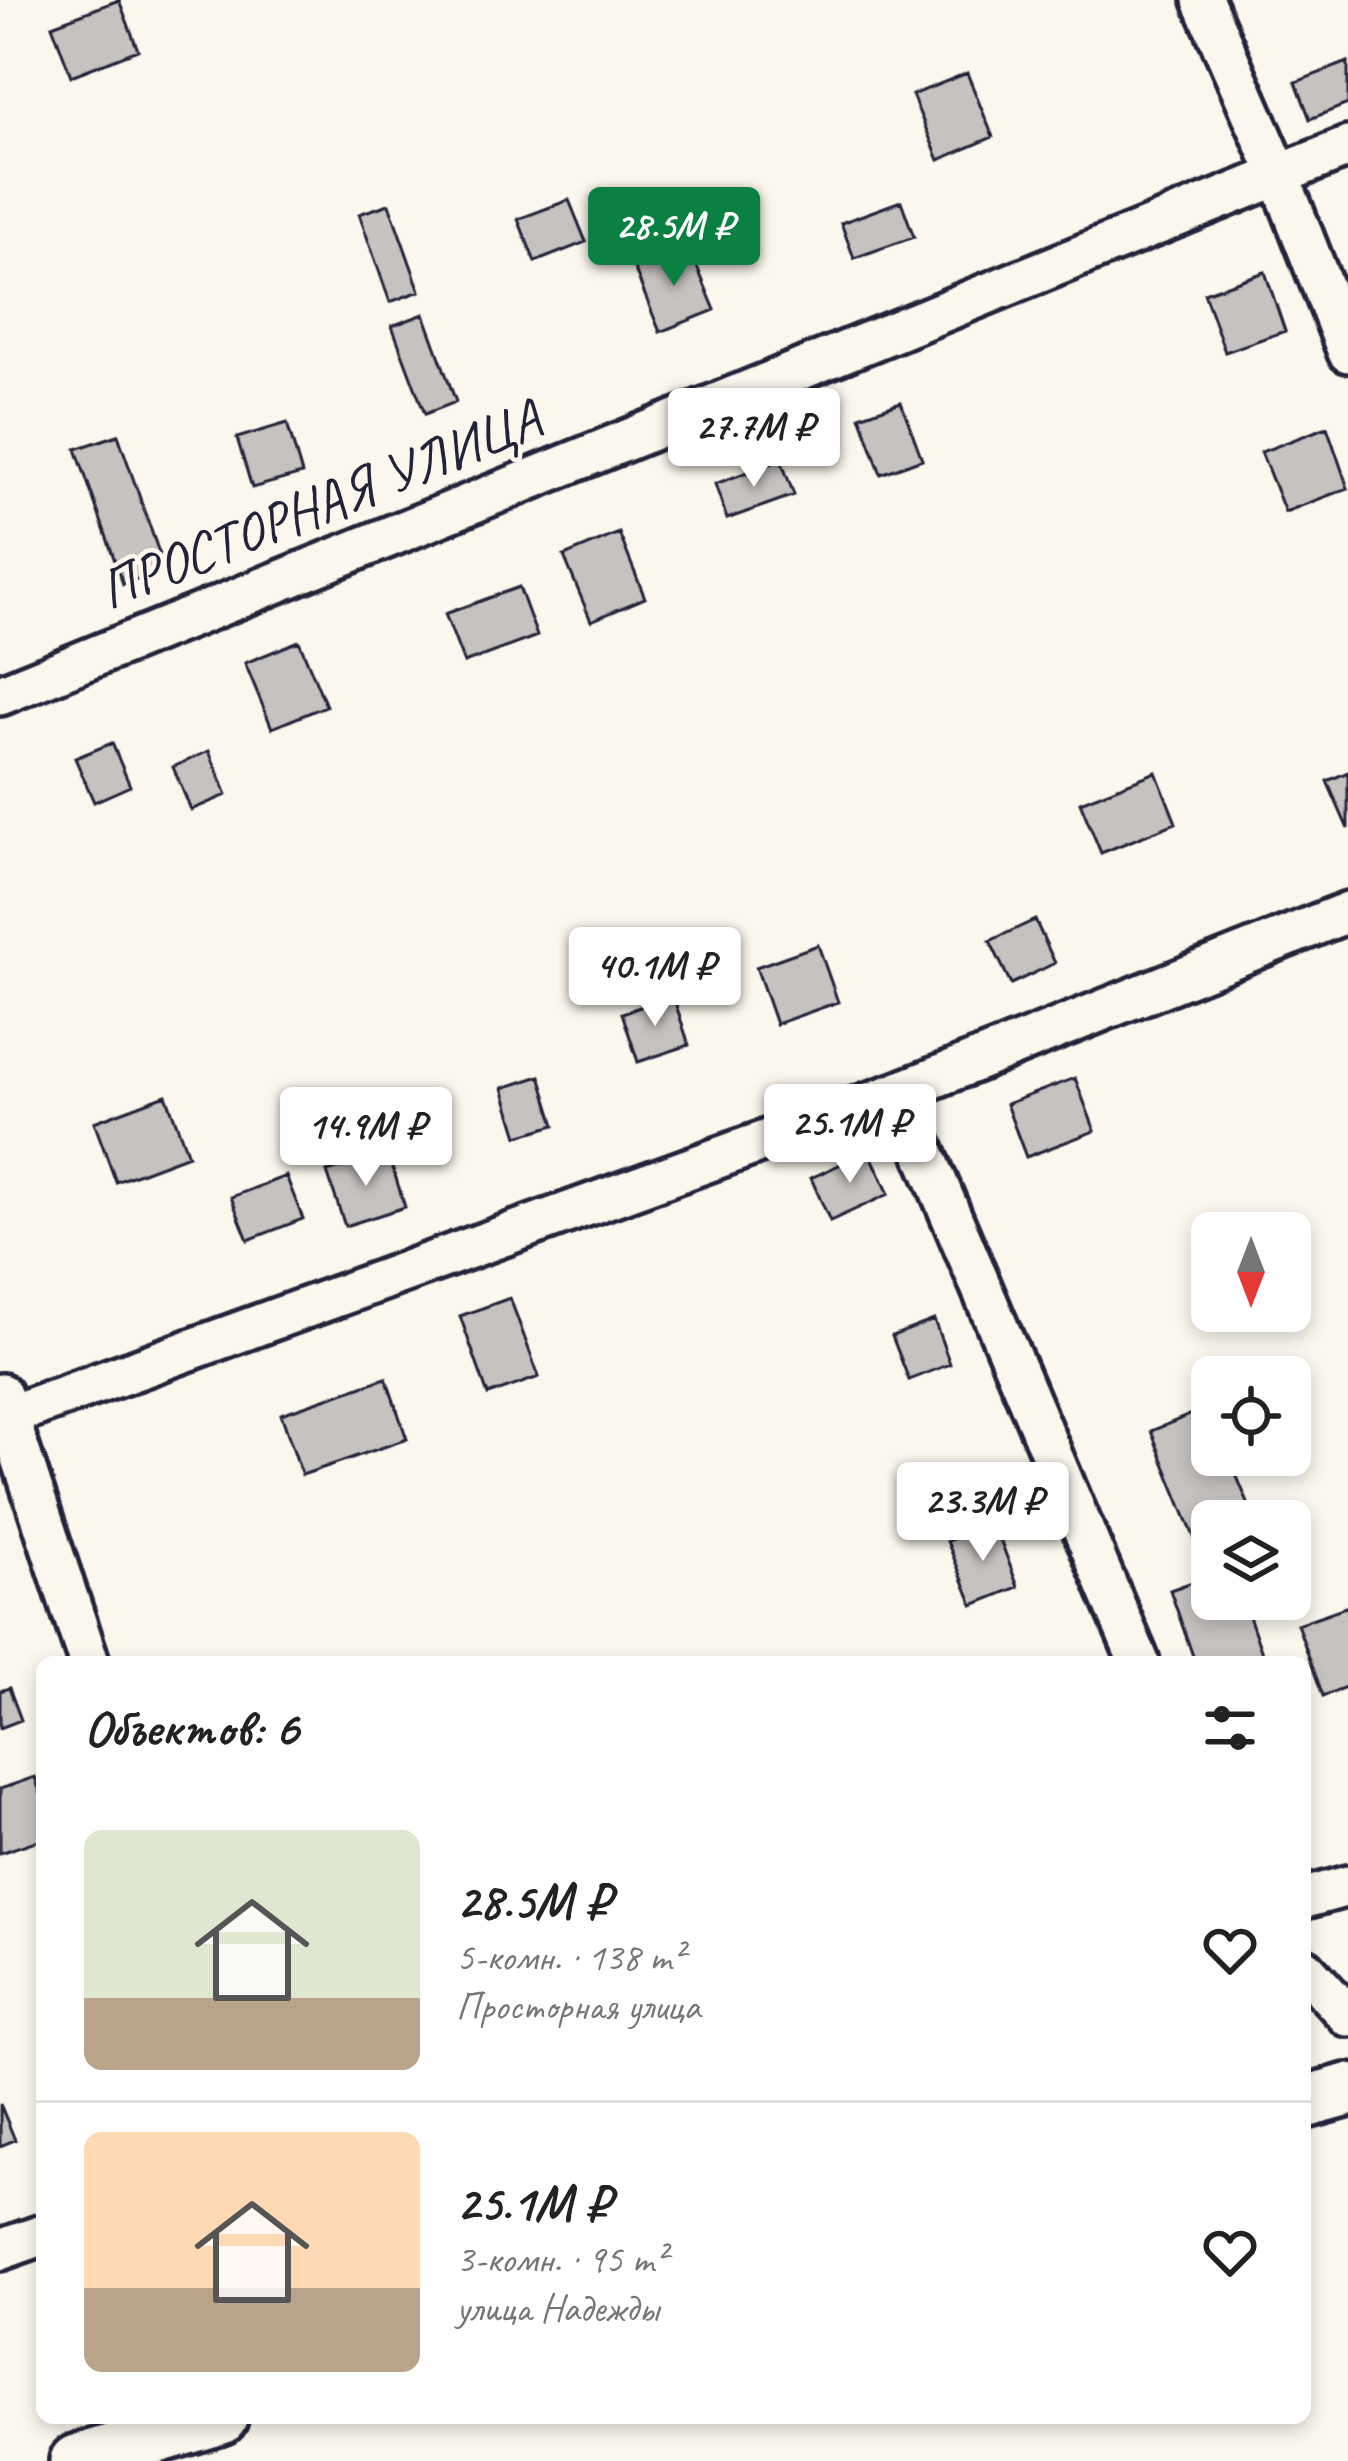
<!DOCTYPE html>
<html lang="ru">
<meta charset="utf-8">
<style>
:root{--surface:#fff;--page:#f2f2f2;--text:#222;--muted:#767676;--line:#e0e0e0;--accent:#0b8043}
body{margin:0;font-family:Caveat,sans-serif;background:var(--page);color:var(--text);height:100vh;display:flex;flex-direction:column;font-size:45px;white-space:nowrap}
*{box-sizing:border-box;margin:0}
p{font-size:39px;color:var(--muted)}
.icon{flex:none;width:66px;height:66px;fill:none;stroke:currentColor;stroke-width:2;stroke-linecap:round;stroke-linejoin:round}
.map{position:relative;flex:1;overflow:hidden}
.drawer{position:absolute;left:36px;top:1656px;width:1275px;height:768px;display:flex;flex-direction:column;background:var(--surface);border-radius:18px;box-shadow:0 6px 18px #0003}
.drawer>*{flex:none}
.needle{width:78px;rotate:180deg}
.fabs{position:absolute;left:1191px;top:1212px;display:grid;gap:24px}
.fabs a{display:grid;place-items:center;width:120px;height:120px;border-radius:18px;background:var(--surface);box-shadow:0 6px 18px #0003;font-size:60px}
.price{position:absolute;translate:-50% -102px;padding:0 27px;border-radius:12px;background:#fff;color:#222;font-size:39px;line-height:78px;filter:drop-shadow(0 3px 6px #0008)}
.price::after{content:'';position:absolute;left:50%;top:72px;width:36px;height:27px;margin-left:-18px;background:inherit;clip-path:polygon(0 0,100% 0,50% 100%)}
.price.on{background:var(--accent);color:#fff}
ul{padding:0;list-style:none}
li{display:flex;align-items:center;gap:36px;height:300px;padding:0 48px}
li+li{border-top:3px solid var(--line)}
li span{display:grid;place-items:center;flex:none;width:336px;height:240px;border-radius:18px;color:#555}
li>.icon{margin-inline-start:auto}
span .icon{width:144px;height:144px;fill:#fffc;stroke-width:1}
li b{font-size:51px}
h2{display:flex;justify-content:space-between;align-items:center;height:144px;padding:0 48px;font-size:51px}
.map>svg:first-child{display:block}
.building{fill:#c6c2c0;stroke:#22223b;stroke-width:3}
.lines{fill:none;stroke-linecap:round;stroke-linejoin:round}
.minor-casing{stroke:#22223b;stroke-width:48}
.major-casing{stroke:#22223b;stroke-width:60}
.minor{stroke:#fbf7ec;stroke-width:39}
.major{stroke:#fbf7ec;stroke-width:51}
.labels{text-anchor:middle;stroke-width:9;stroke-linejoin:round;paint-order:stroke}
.street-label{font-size:57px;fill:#22223b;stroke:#fbf7ec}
</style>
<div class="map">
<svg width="1348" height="2461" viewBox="0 0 1348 2461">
<rect width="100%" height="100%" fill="#fbf7ec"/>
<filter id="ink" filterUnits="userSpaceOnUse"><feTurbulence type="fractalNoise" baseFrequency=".00833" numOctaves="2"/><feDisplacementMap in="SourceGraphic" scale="24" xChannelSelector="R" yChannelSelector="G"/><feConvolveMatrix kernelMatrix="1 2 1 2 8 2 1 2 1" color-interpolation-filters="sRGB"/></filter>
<g filter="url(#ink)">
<!-- building -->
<path class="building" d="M 119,0 L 138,50 L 71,76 L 52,25 Z
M 1348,62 L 1348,104 L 1310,119 L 1296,82 Z
M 967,73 L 993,137 L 939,160 L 912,95 Z
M 569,200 L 586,242 L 535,262 L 518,219 Z
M 901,201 L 914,237 L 854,258 L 841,223 Z
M 389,204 L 420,291 L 390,302 L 359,214 Z
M 688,245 L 715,310 L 660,332 L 634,268 Z
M 1265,272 L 1285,331 L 1225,352 L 1204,293 Z
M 424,314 L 456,402 L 425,414 L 392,326 Z
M 901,402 L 922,459 L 881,474 L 860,416 Z
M 287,423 L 302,474 L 252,488 L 237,438 Z
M 1327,427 L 1348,488 L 1285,512 L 1261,452 Z
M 118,435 L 165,570 L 123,584 L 76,449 Z
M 781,460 L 794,495 L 727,519 L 715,484 Z
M 619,533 L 645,598 L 591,621 L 564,556 Z
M 519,587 L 537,636 L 464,663 L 445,614 Z
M 299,641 L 326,706 L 272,728 L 245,663 Z
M 112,743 L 130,786 L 94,802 L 75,758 Z
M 209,751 L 227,795 L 191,810 L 173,767 Z
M 1156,772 L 1176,823 L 1101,853 L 1080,802 Z
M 1348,772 L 1348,829 L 1327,781 Z
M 1035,920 L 1055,963 L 1011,984 L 990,941 Z
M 818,945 L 838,1002 L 776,1024 L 756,967 Z
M 673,996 L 689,1045 L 638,1062 L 622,1013 Z
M 540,1076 L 555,1125 L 518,1136 L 503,1088 Z
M 1075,1078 L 1095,1131 L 1026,1157 L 1006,1104 Z
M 166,1095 L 188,1155 L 116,1182 L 94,1122 Z
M 869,1151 L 889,1194 L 830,1221 L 811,1178 Z
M 388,1153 L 405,1207 L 345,1226 L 327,1172 Z
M 286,1176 L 303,1219 L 248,1240 L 231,1197 Z
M 510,1298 L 539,1377 L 488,1395 L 460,1316 Z
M 934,1320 L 950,1364 L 909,1380 L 892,1336 Z
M 386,1378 L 407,1439 L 302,1475 L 281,1414 Z
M 1209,1407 L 1212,1455 L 1228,1455 L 1255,1520 L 1212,1521 L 1212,1538 L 1197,1544 L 1151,1431 Z
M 994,1523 L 1018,1587 L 973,1605 L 947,1541 Z
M 1212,1575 L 1212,1599 L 1243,1599 L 1265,1662 L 1195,1662 L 1170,1590 Z
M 1348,1606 L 1348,1686 L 1323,1696 L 1297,1624 Z
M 9,1688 L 21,1720 L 0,1728 L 0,1691 Z
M 35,1777 L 42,1798 L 42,1839 L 0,1853 L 0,1789 Z
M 0,2104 L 15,2140 L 0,2146 Z"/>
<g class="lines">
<defs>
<path id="minor" d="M 1203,0 L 1279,175 L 1348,352
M 0,695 L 1348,147
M 899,1092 L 1139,1662
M 1,1394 L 89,1662
M 0,1419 L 899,1092 L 1348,912
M 1305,1898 L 1348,1886
M 1305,1969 L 1348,2016
M 0,2250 L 42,2235"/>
<path id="major" d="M 1305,2102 L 1348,2090
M 76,2461 L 221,2418"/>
</defs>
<!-- minor casing -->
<use href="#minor" class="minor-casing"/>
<!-- major casing -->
<use href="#major" class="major-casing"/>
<!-- minor -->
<use href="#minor" class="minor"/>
<!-- major -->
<use href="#major" class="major"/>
</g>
</g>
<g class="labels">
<!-- street labels -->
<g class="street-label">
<text transform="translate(319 503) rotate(-22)" y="20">ПРОСТОРНАЯ УЛИЦА</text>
</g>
</g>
</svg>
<div class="fabs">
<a><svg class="needle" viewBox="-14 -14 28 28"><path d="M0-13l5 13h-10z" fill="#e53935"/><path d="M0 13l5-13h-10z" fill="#767676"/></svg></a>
<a><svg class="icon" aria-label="locate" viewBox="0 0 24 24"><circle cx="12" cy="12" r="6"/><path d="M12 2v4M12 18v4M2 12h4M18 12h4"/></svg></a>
<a><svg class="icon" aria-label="layers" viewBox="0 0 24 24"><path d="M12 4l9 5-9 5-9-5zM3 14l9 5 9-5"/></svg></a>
</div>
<b class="price on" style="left:674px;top:289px">28.5M ₽</b>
<b class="price" style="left:754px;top:490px">27.7M ₽</b>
<b class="price" style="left:655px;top:1029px">40.1M ₽</b>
<b class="price" style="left:850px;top:1186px">25.1M ₽</b>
<b class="price" style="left:366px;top:1189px">14.9M ₽</b>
<b class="price" style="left:983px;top:1564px">23.3M ₽</b>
<section class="drawer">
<h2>Объектов: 6<svg class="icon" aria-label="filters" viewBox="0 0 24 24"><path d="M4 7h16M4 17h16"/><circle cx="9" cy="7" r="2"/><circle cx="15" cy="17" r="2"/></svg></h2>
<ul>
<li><span style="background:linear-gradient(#dfe7d0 70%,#b9a48a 0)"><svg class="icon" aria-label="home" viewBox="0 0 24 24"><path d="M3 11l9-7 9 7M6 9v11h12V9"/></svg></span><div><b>28.5M ₽</b><p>5-комн. · 138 m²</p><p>Просторная улица</p></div><svg class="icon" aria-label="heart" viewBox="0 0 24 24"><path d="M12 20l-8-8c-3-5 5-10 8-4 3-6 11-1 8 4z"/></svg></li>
<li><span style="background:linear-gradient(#ffd9b3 65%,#b9a48a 0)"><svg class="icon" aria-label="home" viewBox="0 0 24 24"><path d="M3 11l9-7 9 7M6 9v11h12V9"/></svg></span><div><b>25.1M ₽</b><p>3-комн. · 95 m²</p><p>улица Надежды</p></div><svg class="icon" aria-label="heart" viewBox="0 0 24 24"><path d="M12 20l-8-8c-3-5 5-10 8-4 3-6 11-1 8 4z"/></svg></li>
</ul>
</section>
</div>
